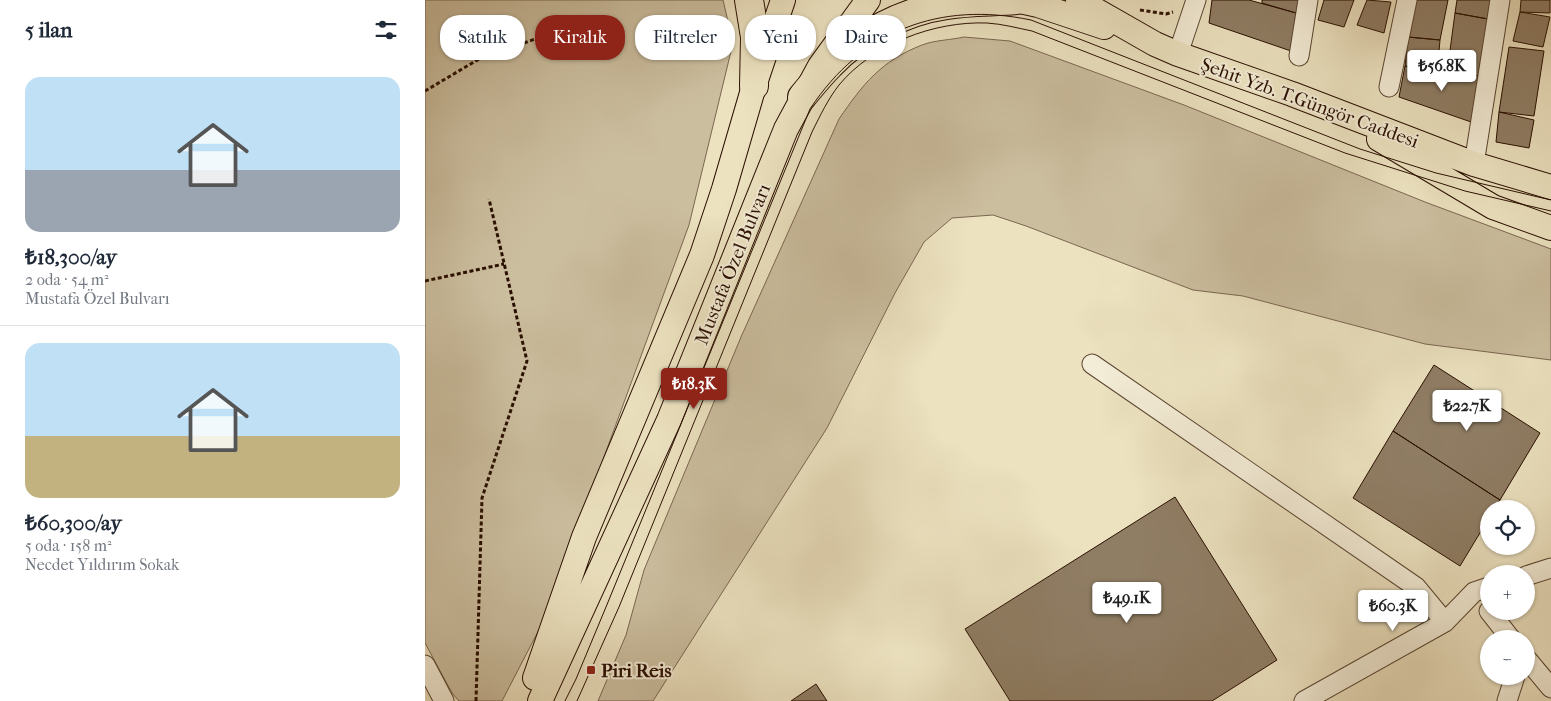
<!DOCTYPE html>
<html lang="tr">
<meta charset="utf-8">
<style>
:root{--surface:#fff;--page:#f6f6f7;--text:#1f2937;--muted:#747a83;--line:#e0e1e3;--accent:#8f2418}
body{margin:0;font-family:"IM FELL French Canon",serif;background:var(--page);color:var(--text);height:100vh;display:flex;flex-direction:column;font-size:19px;white-space:nowrap}
*{box-sizing:border-box;margin:0}
p{font-size:16px;color:var(--muted)}
.icon{flex:none;width:28px;height:28px;fill:none;stroke:currentColor;stroke-width:2;stroke-linecap:round;stroke-linejoin:round}
.map{position:relative;flex:1;overflow:hidden}
.sheet{display:flex;flex-direction:column;background:var(--surface);width:425px}
.sheet>*{flex:none}
.top-card{position:absolute;left:15px;top:15px;width:475px;height:45px;display:flex;gap:10px}
.controls{position:absolute;left:1055px;top:500px;display:grid;gap:10px}
.controls a{display:grid;place-items:center;width:55px;height:55px;border-radius:50%;background:var(--surface);box-shadow:0 1px 4px #0004;font-size:25px}
.price{position:absolute;translate:-50% -42px;padding:0 11px;border-radius:5px;background:#fff;color:#222;font-size:16px;line-height:32px;filter:drop-shadow(0 1px 2px #0008)}
.price::after{content:'';position:absolute;left:50%;top:30px;width:15px;height:11px;margin-left:-8px;background:inherit;clip-path:polygon(0 0,100% 0,50% 100%)}
.price.selected{background:var(--accent);color:#fff}
ul{padding:0;list-style:none}
li{display:grid;align-content:center;gap:10px;height:265px;padding:0 25px}
li+li{border-top:1px solid var(--line)}
li span{display:grid;place-items:center;height:155px;border-radius:15px;color:#555}
li>.icon{margin-inline-start:auto}
span .icon{width:90px;height:90px;fill:#fffc;stroke-width:1}
li b{font-size:21px}
h2{display:flex;justify-content:space-between;align-items:center;height:60px;padding:0 25px;font-size:21px}
.pill{padding:0 18px;border-radius:20px;background:var(--surface);box-shadow:0 1px 4px #0004;font-size:18px;line-height:45px}
.pill.selected{background:var(--accent);color:#fff}
main{display:flex;flex:1;min-height:0}
.map>svg:first-child{display:block}
.green{fill:#cbbe9f;stroke:#7a6650}
.building{fill:#8f7d64;stroke:#2a0f00}
.lines{fill:none;stroke-linecap:round;stroke-linejoin:round}
.minor-casing{stroke:#5a4430;stroke-width:21}
.major-casing{stroke:#2a0f00;stroke-width:26}
.highway-casing{stroke:#2a0f00;stroke-width:30}
.path{stroke:#2a0f00;stroke-width:3;stroke-dasharray:4 2.5;stroke-linecap:butt}
.minor{stroke:#f3ecd6;stroke-width:19}
.major{stroke:#ece2c0;stroke-width:24}
.highway{stroke:#ece2c0;stroke-width:28}
.tram{stroke:#2a0f00;stroke-width:1}
.poi-dot{fill:#8f2418;stroke:#f3ecd6;stroke-width:2}
.labels{text-anchor:middle;stroke-width:4;stroke-linejoin:round;paint-order:stroke}
.street-label{font-size:19px;fill:#2a0f00;stroke:#f3ecd6}
.poi-label{font-size:19px;font-weight:bold;fill:#2a0f00;stroke:#f3ecd6;text-anchor:start}
</style>
<main>
<section class="sheet">
<h2>5 ilan<svg class="icon" aria-label="filters" viewBox="0 0 24 24"><path d="M4 7h16M4 17h16"/><circle cx="9" cy="7" r="2"/><circle cx="15" cy="17" r="2"/></svg></h2>
<ul>
<li><span style="background:linear-gradient(#bfe0f5 60%,#9aa5b1 0)"><svg class="icon" aria-label="home" viewBox="0 0 24 24"><path d="M3 11l9-7 9 7M6 9v11h12V9"/></svg></span><div><b>₺18,300/ay</b><p>2 oda · 54 m²</p><p>Mustafa Özel Bulvarı</p></div></li>
<li><span style="background:linear-gradient(#bfe0f5 60%,#c2b280 0)"><svg class="icon" aria-label="home" viewBox="0 0 24 24"><path d="M3 11l9-7 9 7M6 9v11h12V9"/></svg></span><div><b>₺60,300/ay</b><p>5 oda · 158 m²</p><p>Necdet Yıldırım Sokak</p></div></li>
</ul>
</section>
<div class="map">
<svg width="1126" height="701" viewBox="0 0 1126 701">
<rect width="100%" height="100%" fill="#ece2c0"/>
<filter id="stains"><feTurbulence type="fractalNoise" baseFrequency=".004" numOctaves="4"/><feColorMatrix values="0 0 0 0 .2 0 0 0 0 .09 0 0 0 0 .02 0 0 0 .5 -.17"/></filter>
<radialGradient id="worn" r=".72"><stop offset=".6" stop-color="#630" stop-opacity="0"/><stop offset="1" stop-color="#630" stop-opacity=".3"/></radialGradient>
<!-- green -->
<path class="green" d="M 0,0 L 298,0 L 308,43 L 264,225 L 120,618 L 77,701 L 34,701 L 27,693 L 0,643 Z
M 539,37 L 585,41 L 759,105 L 1000,202 L 1126,249 L 1126,360 L 1000,344 L 818,296 L 768,290 L 601,226 L 568,215 L 527,218 L 499,242 L 470,293 L 402,428 L 228,701 L 173,701 L 201,635 L 219,570 L 316,337 L 414,119 C 438,84 456,61 497,45 C 510,40 526,40 539,37 Z"/>
<!-- building -->
<path class="building" d="M 787,0 L 824,0 L 871,13 L 866,51 L 784,23 Z
M 837,0 L 875,0 L 871,13 L 837,3 Z
M 899,0 L 929,0 L 919,27 L 893,20 Z
M 942,0 L 966,2 L 959,33 L 932,25 Z
M 990,0 L 1023,0 L 1015,40 L 983,37 Z
M 1032,0 L 1066,0 L 1063,19 L 1030,13 Z
M 1096,0 L 1125,0 L 1125,13 L 1095,12 Z
M 1095,12 L 1125,17 L 1118,47 L 1088,41 Z
M 1030,13 L 1063,19 L 1056,76 L 1022,73 Z
M 983,37 L 1015,40 L 1012,73 L 980,66 Z
M 1084,47 L 1119,51 L 1109,116 L 1074,112 Z
M 980,66 L 1012,73 L 1012,80 L 1021,82 L 1022,73 L 1056,76 L 1049,123 L 974,97 Z
M 1074,112 L 1109,120 L 1104,148 L 1071,142 Z
M 1009,365 L 1115,433 L 1075,500 L 968,431 Z
M 968,431 L 1075,500 L 1069,509 L 1064,509 L 1064,518 L 1035,566 L 928,498 Z
M 750,497 L 852,660 L 787,701 L 585,701 L 540,629 Z
M 391,684 L 402,701 L 366,701 Z"/>
<g class="lines">
<defs>
<path id="minor" d="M 753,54 L 771,0
M 874,56 L 883,0
M 964,87 L 982,0
M 1049,164 L 1075,0
M 667,364 L 991,587 L 1020,622
M 1101,576 L 1126,568
M 1064,611 L 1086,639
M 1101,658 L 1126,688
M 0,665 L 19,701
M 879,701 L 1020,622 L 1049,592 L 1064,587
M 1082,701 L 1090,676"/>
<path id="major" d="M 590,0 L 613,5 L 679,27
M 653,0 L 730,44 L 753,54 L 867,94 L 1049,164 L 1126,187
M 954,139 L 1068,207 L 1126,228
M 110,678 L 159,537 L 277,255 L 299,189 L 329,86 L 358,0
M 115,701 L 244,420 L 361,129 L 395,66 L 443,0"/>
<path id="highway" d="M 324,0 L 330,37 L 329,86
M 377,97 C 386,86 395,75 405,65 C 434,34 480,11 522,5 C 545,1 568,2 591,0"/>
</defs>
<!-- minor casing -->
<use href="#minor" class="minor-casing"/>
<!-- major casing -->
<use href="#major" class="major-casing"/>
<!-- highway casing -->
<use href="#highway" class="highway-casing"/>
<!-- path -->
<path class="path" d="M 715,10 L 741,14 L 748,12
M 0,91 L 54,59 L 155,23
M 0,281 L 79,264
M 51,701 L 57,498 L 102,361 L 64,199"/>
<!-- minor -->
<use href="#minor" class="minor"/>
<!-- major -->
<use href="#major" class="major"/>
<!-- highway -->
<use href="#highway" class="highway"/>
<!-- tram -->
<path class="tram" d="M 140,701 L 151,679 L 181,607 L 385,109 C 437,30 515,1 606,20 L 935,149 L 1011,173 L 1126,200
M 152,701 L 194,607 L 387,132 C 395,116 403,99 414,85 C 448,44 509,21 562,23 C 578,24 592,28 607,31 L 920,153 L 1040,191 L 1126,211"/>
</g>
<!-- markers -->
<rect class="poi-dot" x="161" y="665" width="10" height="10" rx="2.5"/>
<g class="labels">
<!-- street labels -->
<g class="street-label">
<text transform="translate(885 102) rotate(20)" y="7">Şehit Yzb. T.Güngör Caddesi</text>
<text transform="translate(307 264) rotate(-68)" y="7">Mustafa Özel Bulvarı</text>
</g>
<!-- poi labels -->
<g class="poi-label">
<text x="176" y="677">Piri Reis</text>
</g>
</g>
<rect width="100%" height="100%" filter="url(#stains)"/>
<rect width="100%" height="100%" fill="url(#worn)"/>
</svg>
<div class="controls">
<a><svg class="icon" aria-label="locate" viewBox="0 0 24 24"><circle cx="12" cy="12" r="6"/><path d="M12 2v4M12 18v4M2 12h4M18 12h4"/></svg></a>
<a>+</a>
<a>−</a>
</div>
<b class="price" style="left:1017px;top:92px">₺56.8K</b>
<b class="price selected" style="left:269px;top:410px">₺18.3K</b>
<b class="price" style="left:1042px;top:432px">₺22.7K</b>
<b class="price" style="left:702px;top:624px">₺49.1K</b>
<b class="price" style="left:968px;top:632px">₺60.3K</b>
<div class="top-card">
<a class="pill">Satılık</a>
<a class="pill selected">Kiralık</a>
<a class="pill">Filtreler</a>
<a class="pill">Yeni</a>
<a class="pill">Daire</a>
</div>
</div>
</main>
